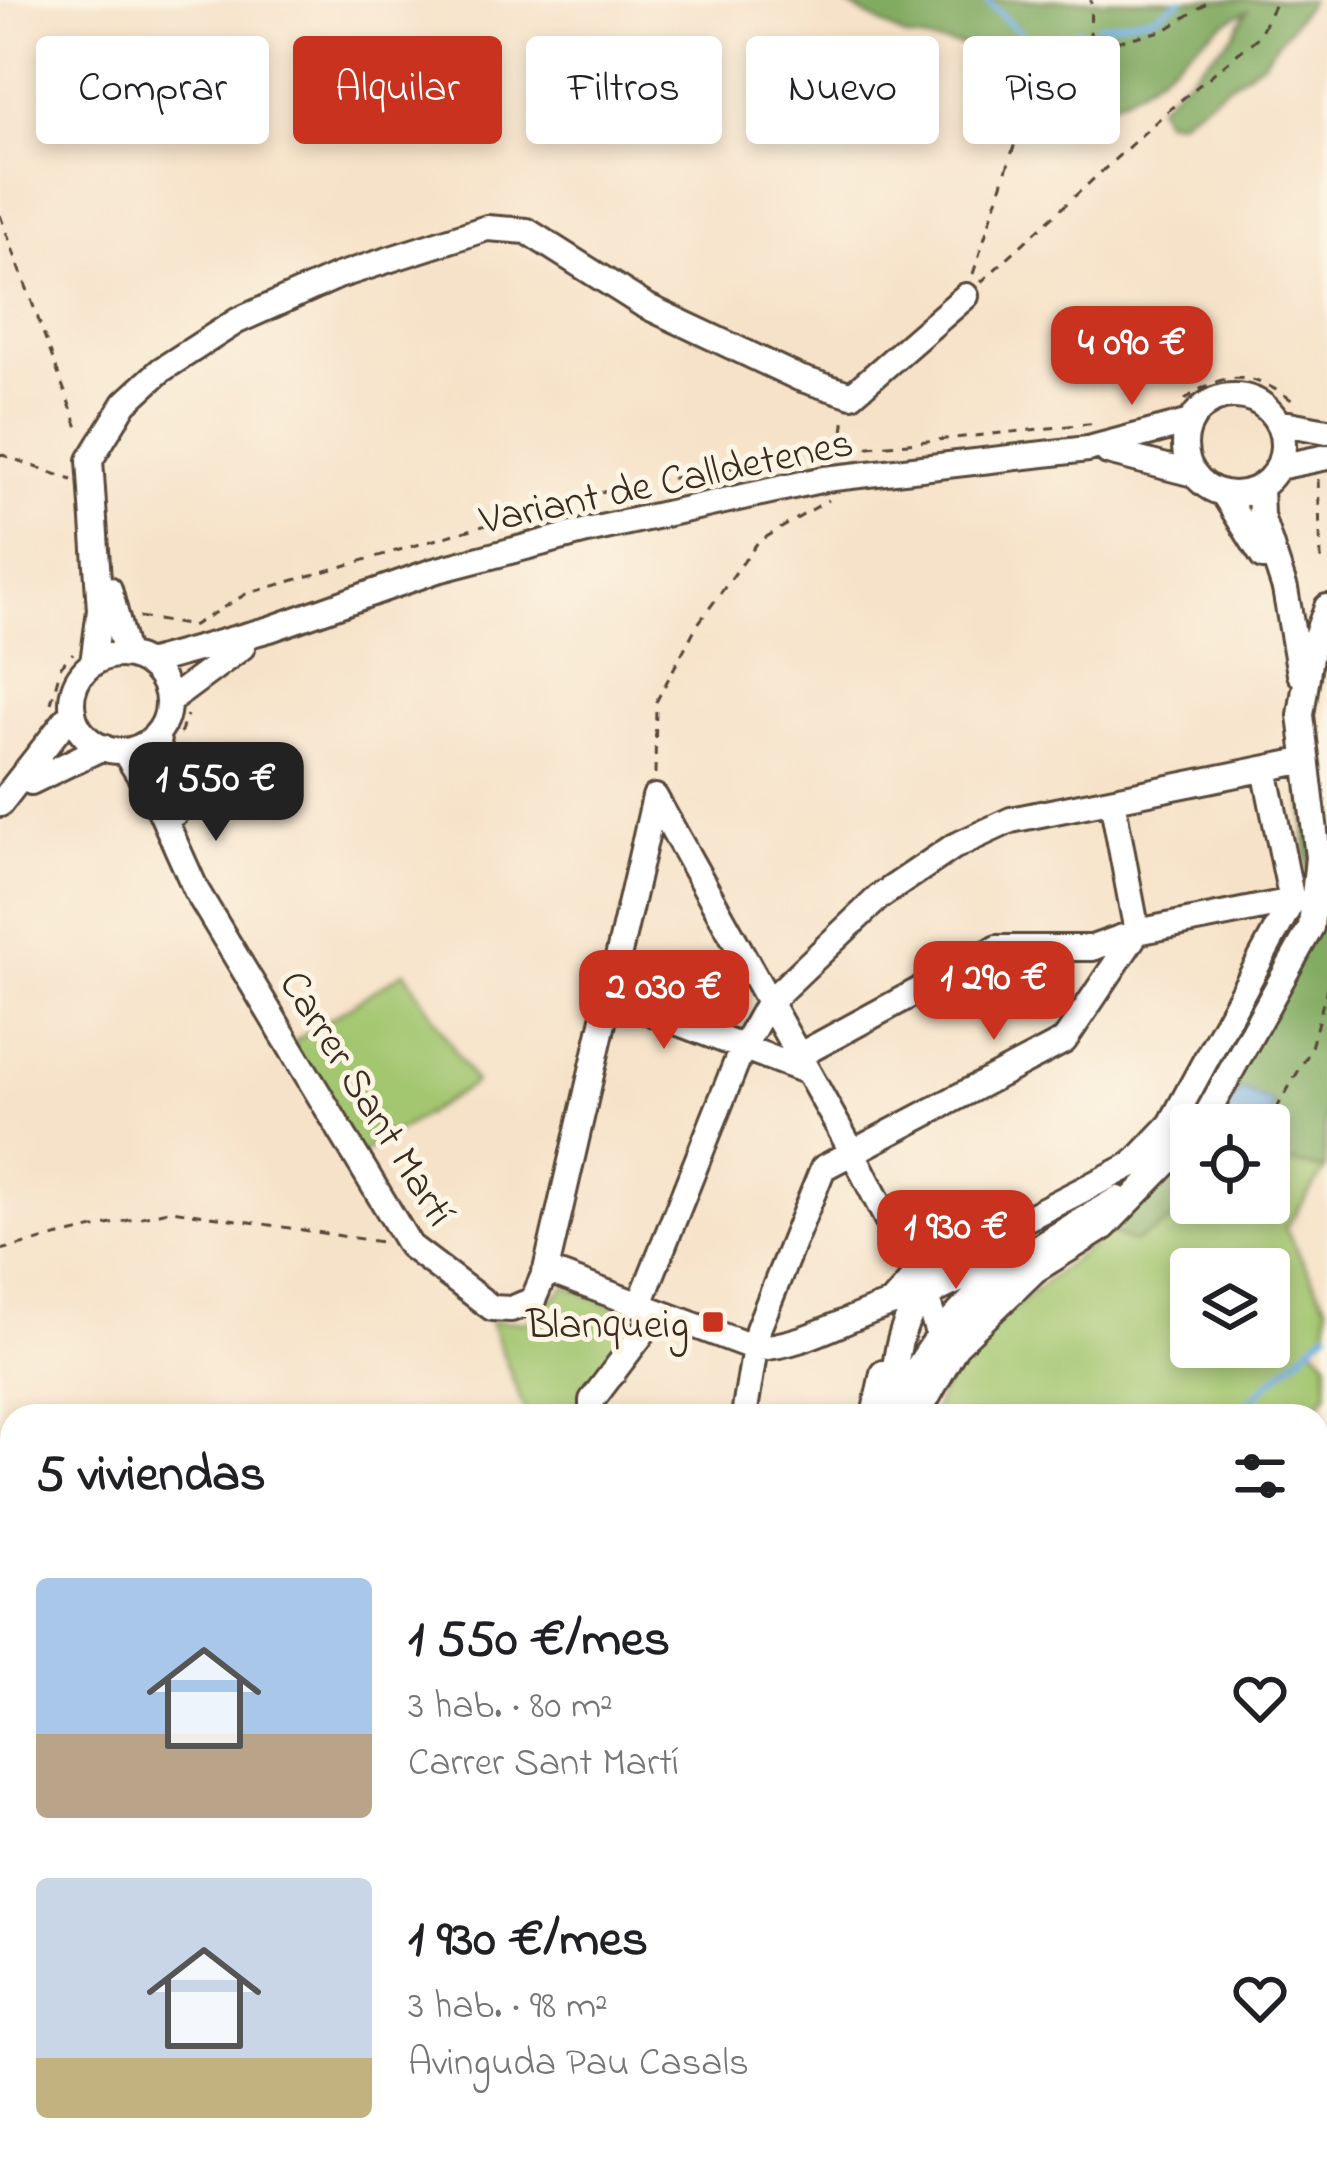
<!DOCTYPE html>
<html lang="es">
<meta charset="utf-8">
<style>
:root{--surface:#fff;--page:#f6f6f6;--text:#202124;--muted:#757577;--accent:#c8321e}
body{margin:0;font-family:"Indie Flower",sans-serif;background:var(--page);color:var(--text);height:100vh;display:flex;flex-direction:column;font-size:45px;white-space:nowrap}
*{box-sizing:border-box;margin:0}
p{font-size:39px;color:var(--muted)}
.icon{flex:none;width:66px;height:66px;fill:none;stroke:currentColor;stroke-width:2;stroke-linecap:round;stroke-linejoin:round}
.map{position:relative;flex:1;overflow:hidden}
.side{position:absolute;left:0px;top:1404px;width:1329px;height:771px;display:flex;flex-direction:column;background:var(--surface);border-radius:36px 36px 0 0;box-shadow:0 6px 18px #0003}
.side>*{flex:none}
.hud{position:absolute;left:36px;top:36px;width:1257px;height:108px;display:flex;gap:24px}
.buttons{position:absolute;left:1170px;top:1104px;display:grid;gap:24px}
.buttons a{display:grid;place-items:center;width:120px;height:120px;border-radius:12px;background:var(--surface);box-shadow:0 6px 18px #0003;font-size:60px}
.price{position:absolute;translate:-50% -102px;padding:0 27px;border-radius:24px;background:var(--accent);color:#fff;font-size:39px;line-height:78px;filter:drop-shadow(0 3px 6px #0008)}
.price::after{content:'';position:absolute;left:50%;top:72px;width:36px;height:27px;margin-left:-18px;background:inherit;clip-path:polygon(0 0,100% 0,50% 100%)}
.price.on{background:#222;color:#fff}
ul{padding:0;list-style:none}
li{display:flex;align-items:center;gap:36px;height:300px;padding:0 36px}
li span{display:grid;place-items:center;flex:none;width:336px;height:240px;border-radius:12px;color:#555}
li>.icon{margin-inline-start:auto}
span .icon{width:144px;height:144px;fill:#fffc;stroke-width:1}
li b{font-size:51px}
h2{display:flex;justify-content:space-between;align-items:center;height:144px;padding:0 36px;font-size:51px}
.chip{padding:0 42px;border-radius:12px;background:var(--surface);box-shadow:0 6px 18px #0003;font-size:42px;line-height:108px}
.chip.on{background:var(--accent);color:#fff}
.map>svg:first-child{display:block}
.green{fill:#a3c66f;stroke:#6f7846;stroke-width:3;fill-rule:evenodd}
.forest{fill:#82ab62;stroke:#5e6a40;stroke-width:3}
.water{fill:#73b1e5;stroke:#576e82;stroke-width:3}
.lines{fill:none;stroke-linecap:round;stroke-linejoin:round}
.stream{stroke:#73b1e5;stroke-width:6}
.building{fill:#e2afc8}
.minor-casing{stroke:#574638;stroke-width:30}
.path{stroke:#574638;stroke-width:3;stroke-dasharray:9 9;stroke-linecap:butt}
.minor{stroke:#fff;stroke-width:24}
.poi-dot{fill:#c8321e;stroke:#fcf5e5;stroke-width:4.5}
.labels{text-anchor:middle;stroke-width:10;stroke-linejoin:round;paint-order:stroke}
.street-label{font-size:42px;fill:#3b2a1e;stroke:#fcf5e5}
.poi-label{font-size:42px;fill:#3b2a1e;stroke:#fcf5e5;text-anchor:end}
</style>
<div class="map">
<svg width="1327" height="2173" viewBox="0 0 1327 2173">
<rect width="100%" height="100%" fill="#fcf5e5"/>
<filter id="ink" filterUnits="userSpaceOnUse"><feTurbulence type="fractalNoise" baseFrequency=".00833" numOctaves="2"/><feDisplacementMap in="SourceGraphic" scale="24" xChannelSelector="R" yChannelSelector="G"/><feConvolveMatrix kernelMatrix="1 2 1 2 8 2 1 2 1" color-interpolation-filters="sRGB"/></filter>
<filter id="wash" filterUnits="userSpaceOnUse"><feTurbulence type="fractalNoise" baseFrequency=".004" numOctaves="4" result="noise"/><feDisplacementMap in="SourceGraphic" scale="48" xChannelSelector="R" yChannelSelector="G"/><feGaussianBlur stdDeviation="2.7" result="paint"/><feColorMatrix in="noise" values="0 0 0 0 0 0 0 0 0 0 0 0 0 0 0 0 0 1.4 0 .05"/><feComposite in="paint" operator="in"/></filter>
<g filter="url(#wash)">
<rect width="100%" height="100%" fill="#f6e2c8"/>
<!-- green -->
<path class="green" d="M 405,971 L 475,1083 L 358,1156 L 289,1045 Z
M 1278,1160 L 1325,1170 L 1285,1228 L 1327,1306 L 1327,1331 L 1312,1344 L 1327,1360 L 1327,1393 L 1309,1416 L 932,1416 C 957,1339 1048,1283 1107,1232 L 1134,1242 L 1203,1203 L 1269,1203 L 1269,1165 ZM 1191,1269 L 1269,1269 L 1269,1347 L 1191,1347 Z
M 566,1286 L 627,1312 L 631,1333 L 585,1416 L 527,1416 L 490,1321 L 527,1322 Z
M 0,1876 L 12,1878 L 12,1932 L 0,2000 Z"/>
<!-- forest -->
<path class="forest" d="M 839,0 L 1311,0 L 1263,61 L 1178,121 L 1164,120 L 1157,106 L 1233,35 L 1247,11 C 1191,36 1152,97 1090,110 L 1027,80 L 990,50 L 907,38 Z
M 1302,761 L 1327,764 L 1325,1170 L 1278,1160 L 1269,1165 L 1269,1125 L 1201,1125 L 1311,927 Z
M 1191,1138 L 1191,1203 L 1203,1203 L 1134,1242 L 1107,1232 Z"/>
<!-- water -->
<path class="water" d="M 1241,1089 L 1275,1105 L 1262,1125 L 1215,1125 Z"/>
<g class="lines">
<!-- stream -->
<path class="stream" d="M 986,0 L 1034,47 L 1057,45 L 1080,30
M 1098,26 L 1155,16 L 1181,0
M 1233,1416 L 1327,1331"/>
</g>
<g id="blocks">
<!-- building -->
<path class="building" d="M 1091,2163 L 1172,2163 L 1170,2173 L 1099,2173 Z"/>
</g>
</g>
<g filter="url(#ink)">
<use href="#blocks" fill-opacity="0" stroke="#574638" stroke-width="3"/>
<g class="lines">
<defs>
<path id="minor" d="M1185 445a49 49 0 1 1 98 0a49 49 0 1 1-98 0Z
M 1278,422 L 1327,431
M 1108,452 L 1194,474
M 1278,467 L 1327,457
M 1260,487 L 1261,516 L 1285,589 L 1300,674
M 1223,493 L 1263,557
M 109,589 L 126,654
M72 703a48 48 0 1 1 96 0a48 48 0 1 1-96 0Z
M 93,663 L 100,610 L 90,460 L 125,403 L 161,370 L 237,321 L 338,276 L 487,228 L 527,231 L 644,305 L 799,378 L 852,395 L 966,296
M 147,663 L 270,629 L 434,571 L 587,531 L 825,479 L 1088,449 L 1190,422
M 168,702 L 242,647
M 156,735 L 175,813
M 124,751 L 157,803 L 196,890 L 410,1246 L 492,1308 L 511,1309 L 533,1300 L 546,1270 L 655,797
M 31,782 L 103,747
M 655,797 L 853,1153 L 925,1294 L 938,1333
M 1112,800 L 1137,932
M 0,804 L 73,711
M 610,997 L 808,1072
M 800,1055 L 997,948 L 1092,948 L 1137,932 L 1292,901
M 1201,1125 L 1311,927 L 1318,857 L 1301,715 L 1311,650 L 1327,607
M 546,1270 L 755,1348 C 809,1346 852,1313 904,1300
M 892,1303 L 916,1275 L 1133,1164 L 1171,1124 L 1292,901 L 1265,769
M 640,1304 L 741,1051 L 768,1003 L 879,897 L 953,847 L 1011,820 L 1302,761
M 892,1398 C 900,1295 917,1297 1006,1261
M 592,1416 L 592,1400 L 657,1314
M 744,1416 L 758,1329 L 823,1168 L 1064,1041 L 1137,932
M 874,1416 L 883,1373
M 895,1416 C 935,1306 1022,1255 1118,1199
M 917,1416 L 956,1346 L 1035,1270 L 1104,1227 L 1191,1138
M 0,1460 L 12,1463
M 0,1667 L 12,1593
M 1317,1722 L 1327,1714
M 0,1726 L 12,1723
M 0,1816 L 12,1820
M 1317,1955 L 1327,1949
M 4,2088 L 12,2044
M 1317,2152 L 1327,2162
M 429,2163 L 429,2173
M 822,2163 L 830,2173
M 1071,2163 L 1079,2173
M 114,2173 L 117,2163
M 564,2173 L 564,2163
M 751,2173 L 753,2163
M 771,2173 L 772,2163
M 1045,2173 L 1050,2163"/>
</defs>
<!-- minor casing -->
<use href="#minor" class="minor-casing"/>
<!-- path -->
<path class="path" d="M 1086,61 L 1115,42 L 1166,30 L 1211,0
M 0,215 L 80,433
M 973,274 L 1016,140 L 1078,84 L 1090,40 L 1091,0
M 981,282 L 1170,109 L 1258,37 L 1277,0
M 1185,400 C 1223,369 1255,373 1293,401
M 841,448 L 845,416
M 0,454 L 72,480
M 1318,479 L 1321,558 L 1327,565
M 139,617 L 192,626 L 246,594 L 619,487 L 841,450 L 1097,423
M 51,703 L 61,666 L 73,653
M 180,734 L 187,715
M 655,774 L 656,702 L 697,625 L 758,542 L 828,500
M 1267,1125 L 1310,1051 L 1327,988
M 0,1250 L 172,1210 L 381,1242"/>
<!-- minor -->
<use href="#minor" class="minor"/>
</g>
</g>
<!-- markers -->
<rect class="poi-dot" x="701" y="1310" width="24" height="24" rx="6"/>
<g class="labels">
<!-- street labels -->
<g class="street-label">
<text transform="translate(666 479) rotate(-12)" y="15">Variant de Calldetenes</text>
<text transform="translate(369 1097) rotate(58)" y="15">Carrer Sant Martí</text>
</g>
<!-- poi labels -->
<g class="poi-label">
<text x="689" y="1337">Blanqueig</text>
</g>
</g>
</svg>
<div class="buttons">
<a><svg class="icon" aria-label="locate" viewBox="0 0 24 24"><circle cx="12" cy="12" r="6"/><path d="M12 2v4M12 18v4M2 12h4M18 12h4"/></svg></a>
<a><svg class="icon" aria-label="layers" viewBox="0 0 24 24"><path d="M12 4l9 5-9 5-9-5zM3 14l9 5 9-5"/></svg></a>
</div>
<b class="price" style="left:1132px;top:408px">4 090 €</b>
<b class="price on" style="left:216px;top:844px">1 550 €</b>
<b class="price" style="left:994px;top:1043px">1 290 €</b>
<b class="price" style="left:664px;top:1052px">2 030 €</b>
<b class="price" style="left:956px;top:1292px">1 930 €</b>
<div class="hud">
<a class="chip">Comprar</a>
<a class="chip on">Alquilar</a>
<a class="chip">Filtros</a>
<a class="chip">Nuevo</a>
<a class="chip">Piso</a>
</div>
<section class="side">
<h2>5 viviendas<svg class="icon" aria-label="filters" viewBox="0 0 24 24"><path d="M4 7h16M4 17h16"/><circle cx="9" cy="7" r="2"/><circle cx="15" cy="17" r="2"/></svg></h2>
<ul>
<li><span style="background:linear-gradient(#a9c7e8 65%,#b9a48a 0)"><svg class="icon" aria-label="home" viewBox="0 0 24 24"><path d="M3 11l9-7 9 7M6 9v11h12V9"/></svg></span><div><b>1 550 €/mes</b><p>3 hab. · 80 m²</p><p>Carrer Sant Martí</p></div><svg class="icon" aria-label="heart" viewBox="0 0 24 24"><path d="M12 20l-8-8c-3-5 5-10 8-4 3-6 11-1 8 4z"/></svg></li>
<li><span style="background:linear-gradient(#c9d6e8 75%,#c2b280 0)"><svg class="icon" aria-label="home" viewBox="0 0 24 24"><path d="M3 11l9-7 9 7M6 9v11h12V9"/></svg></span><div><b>1 930 €/mes</b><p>3 hab. · 98 m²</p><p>Avinguda Pau Casals</p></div><svg class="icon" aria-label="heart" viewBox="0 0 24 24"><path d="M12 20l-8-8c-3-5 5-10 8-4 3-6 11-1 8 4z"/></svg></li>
</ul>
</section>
</div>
